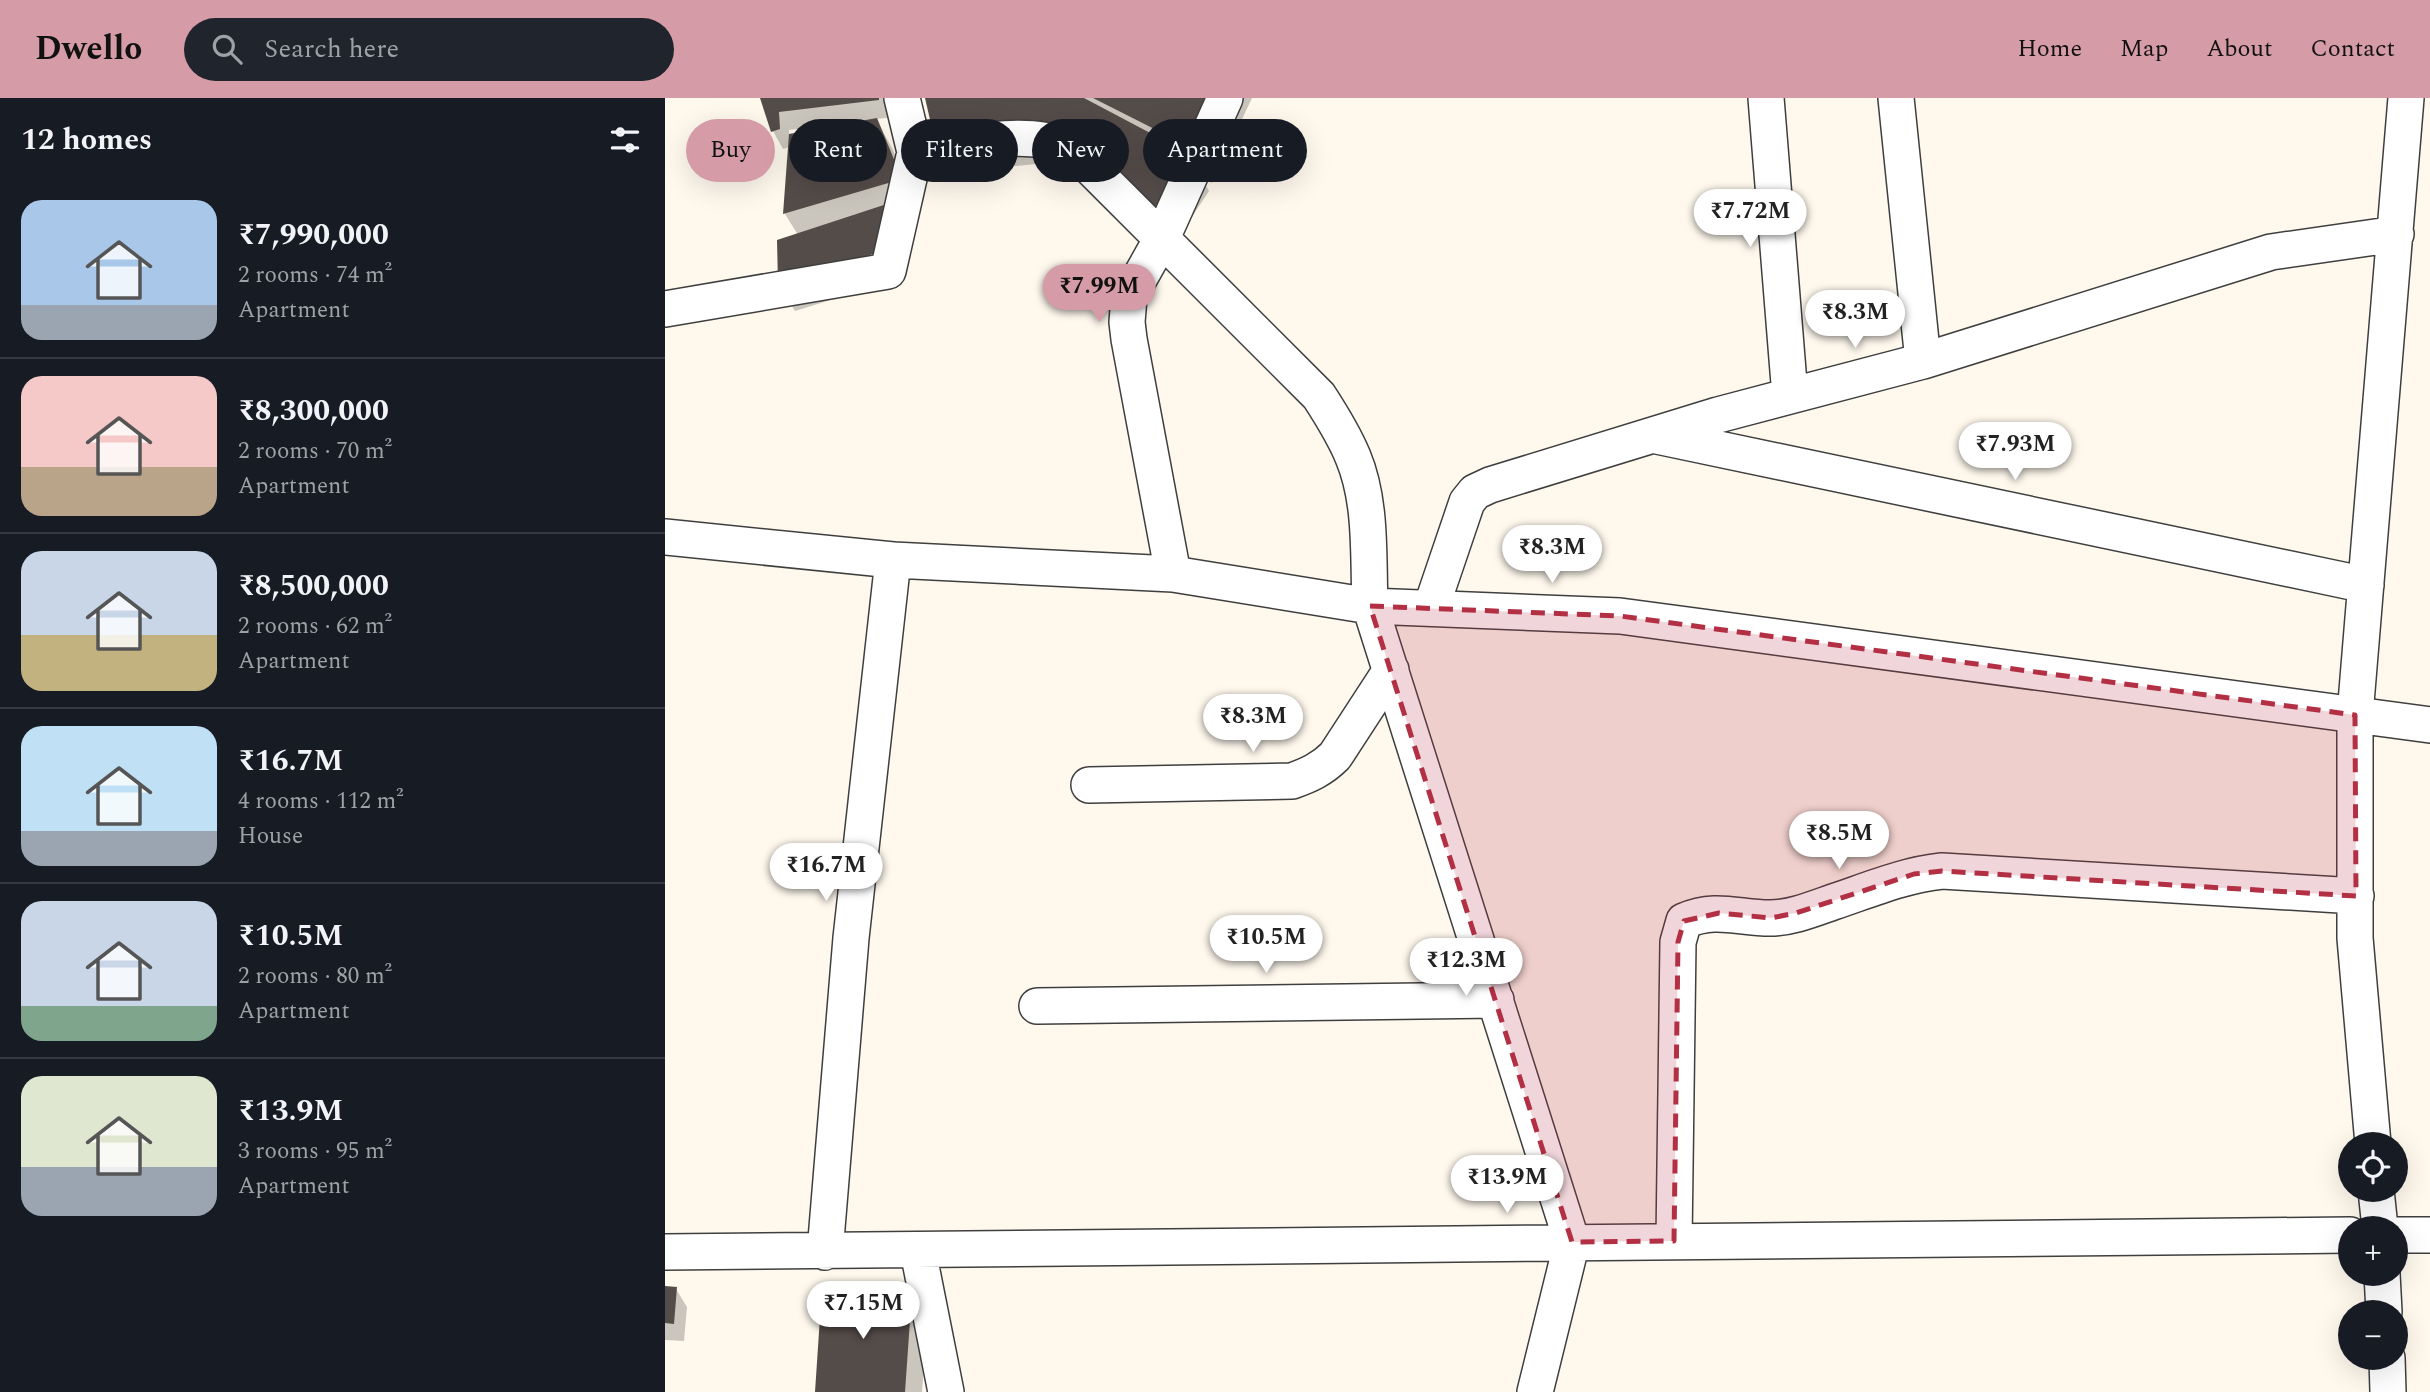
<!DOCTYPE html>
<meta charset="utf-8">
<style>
:root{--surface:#171b24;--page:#20242c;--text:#f1f3f6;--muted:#9ea1a6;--line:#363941;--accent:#d59ba6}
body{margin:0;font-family:Spectral,serif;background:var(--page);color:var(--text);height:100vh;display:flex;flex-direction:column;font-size:26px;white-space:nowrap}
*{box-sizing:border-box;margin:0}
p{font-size:23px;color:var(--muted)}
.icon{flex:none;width:38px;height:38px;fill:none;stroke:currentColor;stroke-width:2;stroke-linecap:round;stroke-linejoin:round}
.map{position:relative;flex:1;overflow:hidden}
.panel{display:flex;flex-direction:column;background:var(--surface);width:665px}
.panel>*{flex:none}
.hud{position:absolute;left:21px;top:21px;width:665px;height:63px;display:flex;gap:14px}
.buttons{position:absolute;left:1673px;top:1034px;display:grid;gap:14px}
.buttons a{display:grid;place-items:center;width:70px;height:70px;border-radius:50%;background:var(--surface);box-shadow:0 7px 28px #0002;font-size:35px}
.price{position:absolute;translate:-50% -60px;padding:0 16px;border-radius:24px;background:#fff;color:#222;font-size:23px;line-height:46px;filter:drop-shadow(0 2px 4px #0008)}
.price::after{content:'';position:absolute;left:50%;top:42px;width:21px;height:16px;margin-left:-10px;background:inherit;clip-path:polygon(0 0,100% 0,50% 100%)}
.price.selected{background:var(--accent);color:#111}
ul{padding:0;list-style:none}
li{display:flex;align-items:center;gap:21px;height:175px;padding:0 21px}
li+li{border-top:2px solid var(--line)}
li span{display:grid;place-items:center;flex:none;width:196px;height:140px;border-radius:21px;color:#555}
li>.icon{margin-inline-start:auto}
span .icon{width:84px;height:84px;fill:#fffc;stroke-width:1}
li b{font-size:30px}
h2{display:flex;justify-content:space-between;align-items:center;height:84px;padding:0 21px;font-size:30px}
.pill{padding:0 24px;border-radius:32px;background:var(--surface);box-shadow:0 7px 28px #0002;font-size:24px;line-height:63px}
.pill.selected{background:var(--accent);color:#111}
header{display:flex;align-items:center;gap:42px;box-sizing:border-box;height:98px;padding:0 35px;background:var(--accent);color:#111}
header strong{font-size:33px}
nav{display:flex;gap:38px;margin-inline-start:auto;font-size:24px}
.search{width:490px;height:63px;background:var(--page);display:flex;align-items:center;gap:18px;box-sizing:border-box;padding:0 24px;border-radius:38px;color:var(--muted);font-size:26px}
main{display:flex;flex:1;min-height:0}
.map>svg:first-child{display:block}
.shadow{fill:#0003;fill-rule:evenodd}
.building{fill:#544c49}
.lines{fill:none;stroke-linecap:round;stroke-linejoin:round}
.street-casing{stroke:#3f3f3f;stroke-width:38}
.street{stroke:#fff;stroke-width:35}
.marked{fill:#b22f44;fill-opacity:0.2;stroke:#b22f44;stroke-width:5;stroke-dasharray:14 9;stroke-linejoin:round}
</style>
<header>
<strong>Dwello</strong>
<div class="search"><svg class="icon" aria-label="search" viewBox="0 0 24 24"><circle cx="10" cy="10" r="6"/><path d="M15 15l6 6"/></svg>Search here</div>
<nav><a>Home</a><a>Map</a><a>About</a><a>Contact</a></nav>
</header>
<main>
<section class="panel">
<h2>12 homes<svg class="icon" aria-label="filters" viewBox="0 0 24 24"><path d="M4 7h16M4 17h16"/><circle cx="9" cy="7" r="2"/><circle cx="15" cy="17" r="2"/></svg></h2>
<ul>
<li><span style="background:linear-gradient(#a9c7e8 75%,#9aa5b1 0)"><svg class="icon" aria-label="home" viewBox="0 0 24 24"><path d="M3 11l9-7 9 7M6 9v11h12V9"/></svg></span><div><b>₹7,990,000</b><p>2 rooms · 74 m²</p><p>Apartment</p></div></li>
<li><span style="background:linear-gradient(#f6c9c9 65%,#b9a48a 0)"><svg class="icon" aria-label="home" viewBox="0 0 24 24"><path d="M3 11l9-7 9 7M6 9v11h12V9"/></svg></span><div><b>₹8,300,000</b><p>2 rooms · 70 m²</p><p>Apartment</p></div></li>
<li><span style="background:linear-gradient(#c9d6e8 60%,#c2b280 0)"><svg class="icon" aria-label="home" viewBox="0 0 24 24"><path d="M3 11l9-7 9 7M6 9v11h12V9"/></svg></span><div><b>₹8,500,000</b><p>2 rooms · 62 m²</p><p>Apartment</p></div></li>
<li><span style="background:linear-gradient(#bfe0f5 75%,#9aa5b1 0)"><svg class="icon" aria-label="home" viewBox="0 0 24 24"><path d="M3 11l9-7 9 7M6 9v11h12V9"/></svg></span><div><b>₹16.7M</b><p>4 rooms · 112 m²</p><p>House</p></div></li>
<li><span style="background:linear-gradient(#c9d6e8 75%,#7fa58c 0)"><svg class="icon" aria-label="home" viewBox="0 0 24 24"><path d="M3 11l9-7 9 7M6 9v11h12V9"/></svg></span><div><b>₹10.5M</b><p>2 rooms · 80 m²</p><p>Apartment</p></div></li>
<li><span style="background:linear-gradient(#dfe7d0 65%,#9aa5b1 0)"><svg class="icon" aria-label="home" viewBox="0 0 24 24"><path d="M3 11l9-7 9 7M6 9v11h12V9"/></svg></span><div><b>₹13.9M</b><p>3 rooms · 95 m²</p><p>Apartment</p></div></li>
</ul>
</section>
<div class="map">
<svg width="1765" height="1294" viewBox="0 0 1765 1294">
<rect width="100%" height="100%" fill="#fef8ed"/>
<!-- shadow -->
<path class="shadow" d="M 96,0 L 231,0 L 232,19 L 211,21 L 227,50 L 251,109 L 234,181 L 130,213 L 114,186 L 133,137 L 120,116 L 125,49 L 118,51 L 108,33 ZM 173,26 L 174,29 L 124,37 L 124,32 Z
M 262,0 L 587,0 L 547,85 L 536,79 L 544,93 L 509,146 L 392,64 L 291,74 L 271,38 Z
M 0,1190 L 11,1191 L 22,1209 L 19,1243 L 0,1242 Z
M 246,1196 L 262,1224 L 257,1294 L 152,1294 Z"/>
<!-- building -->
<path class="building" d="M 95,0 L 214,0 L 214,2 L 114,14 L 115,31 L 106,34 Z
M 260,0 L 419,0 L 525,56 L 488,112 L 440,66 L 269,39 Z
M 428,0 L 550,0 L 527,50 Z
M 212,20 L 237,81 L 118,116 L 124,36 Z
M 231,103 L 218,153 L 113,186 L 112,142 Z
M 0,1188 L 12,1189 L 9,1226 L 0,1225 Z
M 157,1189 L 247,1194 L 240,1294 L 150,1294 Z"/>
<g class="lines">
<defs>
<path id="street" d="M 1101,0 L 1125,298
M 1231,0 L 1258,263
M 250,54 C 291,48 359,30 398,48 C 407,53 416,62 424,68 L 654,298 C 667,318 679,337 688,359 C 707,404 703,459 705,508 L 907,1144 L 870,1294
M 0,211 L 223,173 L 250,54 L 237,0
M 992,338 L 1701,487
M 0,439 L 228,462 L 508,476 L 705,508 L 955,518 L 1765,627
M 508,476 L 464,241 L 462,224 L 464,199 L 497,140 L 560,0
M 766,510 L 802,404 L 810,394 L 825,387 L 1053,317 L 1258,263 L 1606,154 L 1731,136
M 424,687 L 627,683 C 644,677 657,671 670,658 L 726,572
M 372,908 L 831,902
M 1708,1046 L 1690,840 L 1690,617 L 1741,0
M 1711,1092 L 1715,1130
M 1731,1137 L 1765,1137
M 1009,1143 L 1013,844 L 1019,823 C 1051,809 1073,820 1105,820 C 1126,820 1148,811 1168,804 C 1204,792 1239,777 1277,773 L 1691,798
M 253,1153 L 281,1294
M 0,1154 L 1685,1137
M 160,1154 L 186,840 L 228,462
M 1717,1176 L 1719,1214
M 1722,1260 L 1723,1294"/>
</defs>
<!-- street casing -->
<use href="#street" class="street-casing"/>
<!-- street -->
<use href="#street" class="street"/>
</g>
<!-- marked area -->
<path class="marked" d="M 705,508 L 955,518 L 1690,617 L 1691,798 L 1277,773 L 1249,776 L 1131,815 L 1106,820 L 1054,815 L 1019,823 L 1013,844 L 1009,1143 L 907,1144 Z"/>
</svg>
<div class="buttons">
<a><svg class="icon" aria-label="locate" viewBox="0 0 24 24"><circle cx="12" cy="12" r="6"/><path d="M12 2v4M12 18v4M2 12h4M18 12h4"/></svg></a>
<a>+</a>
<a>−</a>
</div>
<b class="price" style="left:1085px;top:151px">₹7.72M</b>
<b class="price selected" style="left:434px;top:226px">₹7.99M</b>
<b class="price" style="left:1190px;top:252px">₹8.3M</b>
<b class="price" style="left:1350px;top:384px">₹7.93M</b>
<b class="price" style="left:887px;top:487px">₹8.3M</b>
<b class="price" style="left:588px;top:656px">₹8.3M</b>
<b class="price" style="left:1174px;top:773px">₹8.5M</b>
<b class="price" style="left:161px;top:805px">₹16.7M</b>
<b class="price" style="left:601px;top:877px">₹10.5M</b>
<b class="price" style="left:801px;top:900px">₹12.3M</b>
<b class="price" style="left:842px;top:1117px">₹13.9M</b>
<b class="price" style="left:198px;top:1243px">₹7.15M</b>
<div class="hud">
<a class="pill selected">Buy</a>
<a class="pill">Rent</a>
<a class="pill">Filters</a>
<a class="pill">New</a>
<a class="pill">Apartment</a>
</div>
</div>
</main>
